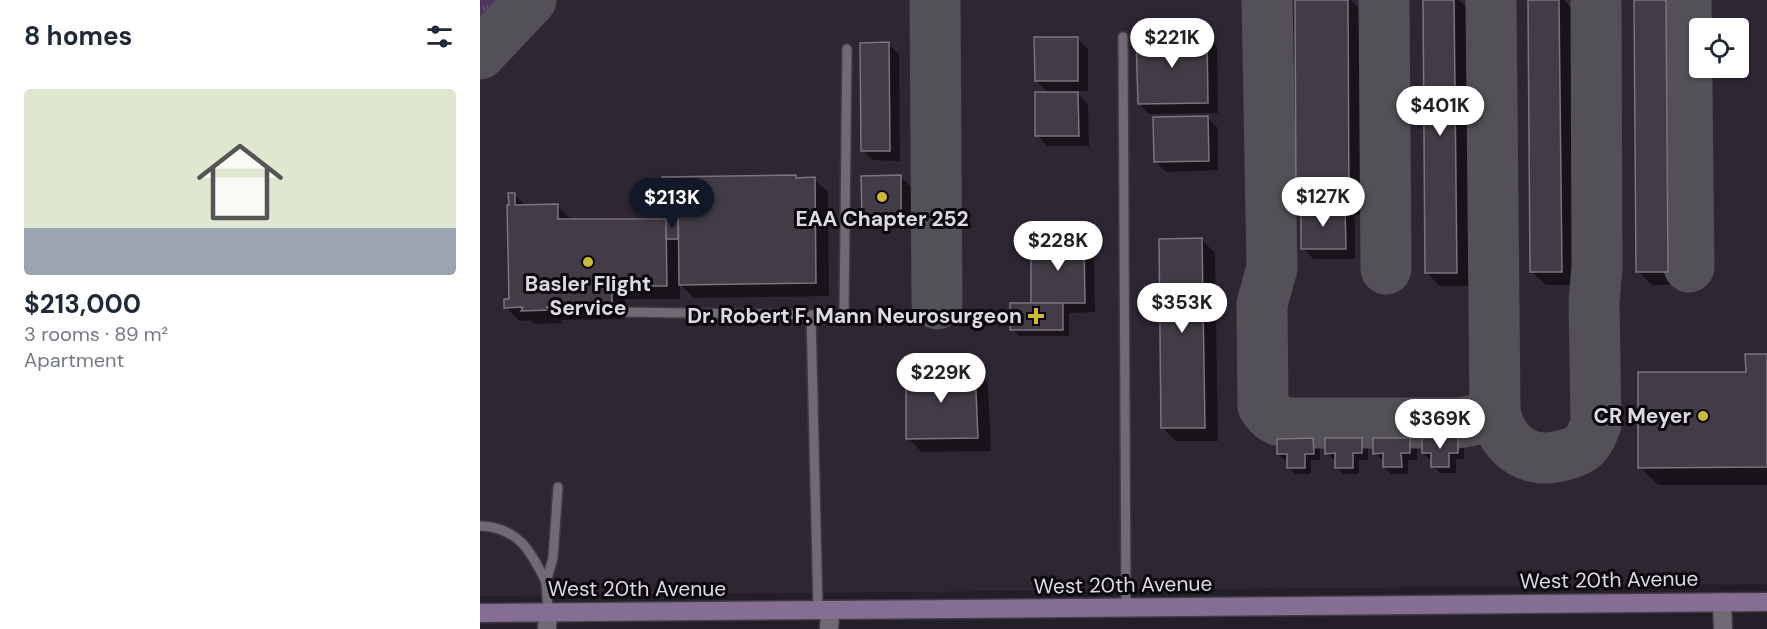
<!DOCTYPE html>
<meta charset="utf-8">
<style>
:root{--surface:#fff;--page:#f6f6f7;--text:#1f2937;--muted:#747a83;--accent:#111827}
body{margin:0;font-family:"DM Sans",sans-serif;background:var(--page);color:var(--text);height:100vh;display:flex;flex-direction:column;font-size:22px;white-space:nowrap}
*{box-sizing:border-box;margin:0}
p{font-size:20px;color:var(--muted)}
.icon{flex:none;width:33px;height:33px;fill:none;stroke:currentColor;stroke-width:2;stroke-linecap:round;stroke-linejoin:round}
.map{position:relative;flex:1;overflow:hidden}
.panel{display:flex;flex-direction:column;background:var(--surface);width:480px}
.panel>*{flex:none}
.buttons{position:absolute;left:1209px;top:18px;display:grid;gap:12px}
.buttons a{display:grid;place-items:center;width:60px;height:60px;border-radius:6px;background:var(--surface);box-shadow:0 2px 4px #0004;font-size:30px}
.price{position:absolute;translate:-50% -51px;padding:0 14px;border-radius:21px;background:#fff;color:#222;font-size:20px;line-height:39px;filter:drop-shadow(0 2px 3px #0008)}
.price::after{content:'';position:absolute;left:50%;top:36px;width:18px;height:14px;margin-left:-9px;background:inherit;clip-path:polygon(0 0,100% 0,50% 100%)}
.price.selected{background:var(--accent);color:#fff}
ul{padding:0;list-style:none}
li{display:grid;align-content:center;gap:12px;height:318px;padding:0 24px}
li span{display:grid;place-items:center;height:186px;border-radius:6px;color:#555}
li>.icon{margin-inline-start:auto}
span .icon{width:108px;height:108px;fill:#fffc;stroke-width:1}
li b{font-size:26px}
h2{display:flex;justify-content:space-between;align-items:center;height:72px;padding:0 24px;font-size:26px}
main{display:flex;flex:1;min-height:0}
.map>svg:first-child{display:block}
.built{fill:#2f2634;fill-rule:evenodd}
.grass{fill:url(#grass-tufts)}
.shadow{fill:#0007}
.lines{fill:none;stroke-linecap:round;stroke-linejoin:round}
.taxiway{stroke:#545058;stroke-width:51}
.building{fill:#423c46;stroke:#7a747f;stroke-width:1.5}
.lane-casing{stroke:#3f3a42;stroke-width:12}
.street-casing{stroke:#3f3a42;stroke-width:21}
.secondary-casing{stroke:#3f3a42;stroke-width:21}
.lane{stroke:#706a75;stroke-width:9}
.street{stroke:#706a75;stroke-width:18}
.secondary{stroke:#846e93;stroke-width:18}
.poi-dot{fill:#cbb939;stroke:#0b090d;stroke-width:2}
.labels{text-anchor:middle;stroke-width:6;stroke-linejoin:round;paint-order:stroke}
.poi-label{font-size:21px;font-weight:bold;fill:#dedae1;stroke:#0b090d}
.street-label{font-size:21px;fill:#dedae1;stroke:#0b090d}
</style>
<main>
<section class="panel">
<h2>8 homes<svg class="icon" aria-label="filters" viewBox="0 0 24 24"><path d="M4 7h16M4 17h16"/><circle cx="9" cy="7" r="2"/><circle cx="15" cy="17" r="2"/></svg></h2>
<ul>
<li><span style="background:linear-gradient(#dfe7d0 75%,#9aa5b1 0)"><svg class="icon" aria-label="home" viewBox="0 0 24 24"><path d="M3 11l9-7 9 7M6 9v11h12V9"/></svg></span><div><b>$213,000</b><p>3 rooms · 89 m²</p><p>Apartment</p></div></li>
</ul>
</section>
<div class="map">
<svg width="1287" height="629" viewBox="0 0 1287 629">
<defs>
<pattern id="grass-tufts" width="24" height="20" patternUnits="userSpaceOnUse" patternTransform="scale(1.5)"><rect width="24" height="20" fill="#4d385b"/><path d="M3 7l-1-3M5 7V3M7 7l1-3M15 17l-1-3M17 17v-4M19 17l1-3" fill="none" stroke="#665472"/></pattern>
</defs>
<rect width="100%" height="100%" fill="#231e27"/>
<!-- built -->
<path class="built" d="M 0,0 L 1287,0 L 1287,584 L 0,596 ZM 1220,28 L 1258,28 L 1258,68 L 1220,68 Z"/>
<!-- grass -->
<path class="grass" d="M 0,0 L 32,0 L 0,33 Z"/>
<!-- shadow -->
<path class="shadow" d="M 816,0 L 871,0 L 881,10 L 882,215 L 872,215 L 875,219 L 875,259 L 833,259 L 823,248 L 822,207 L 818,202 Z
M 944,0 L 979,0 L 987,8 L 990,286 L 960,286 L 947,273 Z
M 1050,0 L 1084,0 L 1092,9 L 1095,285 L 1066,285 L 1052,272 Z
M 1156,0 L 1191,0 L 1199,7 L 1201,285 L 1172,285 L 1158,271 Z
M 727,36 L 737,47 L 738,113 L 669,114 L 659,103 Z
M 597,38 L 608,49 L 608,91 L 595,91 L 608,104 L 609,146 L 567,146 L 557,135 L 569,93 L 556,81 Z
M 408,44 L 419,54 L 420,161 L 393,160 L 382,150 Z
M 727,117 L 738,128 L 738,170 L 686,172 L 675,161 Z
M 315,177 L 317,179 L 334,179 L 348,192 L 349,296 L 214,298 L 200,284 L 200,299 L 145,299 L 145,319 L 80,320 L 83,323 L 54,324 L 51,320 L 39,321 L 26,307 L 31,300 L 35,195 L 47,207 L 77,206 L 91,219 L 197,221 L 200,223 L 200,195 L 198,195 L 184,181 Z
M 421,177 L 431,187 L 431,228 L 394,228 L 384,218 Z
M 722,240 L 735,253 L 738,441 L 696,441 L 683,428 Z
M 604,242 L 614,253 L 615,312 L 589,313 L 589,336 L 539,336 L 532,329 L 555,304 Z
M 1287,355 L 1287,485 L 1178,485 L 1160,467 Z
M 495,370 L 508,384 L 511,451 L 442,452 L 428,438 L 427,383 L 424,379 Z
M 930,439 L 937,446 L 937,460 L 928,460 L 928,474 L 911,474 L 904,467 L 904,460 L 902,460 L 895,453 Z
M 978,439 L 984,446 L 984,459 L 976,459 L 976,473 L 960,473 L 953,466 L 953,459 L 950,460 L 943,453 Z
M 833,440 L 840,447 L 840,460 L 831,460 L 831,474 L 815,474 L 808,467 L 808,460 L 805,460 L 798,454 Z
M 881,440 L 888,446 L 888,460 L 879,460 L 879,474 L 863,474 L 856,467 L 856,460 L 854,460 L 847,453 Z"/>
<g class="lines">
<!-- taxiway -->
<path class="taxiway" d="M 455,0 L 457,304
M 787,0 L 792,268 L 782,304 L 783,406 C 790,418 797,421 810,423 L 977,423 C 994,421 1001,419 1015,409
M 904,0 L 906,269
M 1011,0 L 1015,409 C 1019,442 1046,465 1080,456 C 1089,454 1099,451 1105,445 C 1111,439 1113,431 1116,424 L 1114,301 L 1117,267 L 1116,0
M 1206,0 L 1209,267
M 0,54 L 51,0"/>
</g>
<!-- building -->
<path class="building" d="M 815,0 L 868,0 L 869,202 L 816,203 Z
M 943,0 L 974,0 L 977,273 L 945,273 Z
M 1048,0 L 1079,0 L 1082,272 L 1050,272 Z
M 1154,0 L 1186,0 L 1188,272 L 1156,272 Z
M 727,35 L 728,103 L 658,104 L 656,36 Z
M 554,37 L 598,37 L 598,81 L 555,81 Z
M 409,42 L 410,151 L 381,151 L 380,43 Z
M 555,92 L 598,92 L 599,136 L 555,136 Z
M 728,116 L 729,161 L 674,162 L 673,117 Z
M 316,175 L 316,178 L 335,177 L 336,283 L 199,285 L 198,182 L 183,182 L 182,177 Z
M 421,175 L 421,218 L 382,218 L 381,176 Z
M 28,193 L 35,193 L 35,205 L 78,204 L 78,219 L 186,219 L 187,286 L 132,286 L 132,306 L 67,307 L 69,310 L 41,311 L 43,307 L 24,308 L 24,299 L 29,299 L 27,205 L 29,205 Z
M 821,207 L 865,207 L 866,249 L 821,249 Z
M 186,219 L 198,219 L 198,239 L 186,239 Z
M 722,238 L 725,428 L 681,428 L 679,239 Z
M 604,241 L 605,303 L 551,303 L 551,242 Z
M 530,303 L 583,303 L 583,330 L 530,330 Z
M 1265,354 L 1287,354 L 1287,467 L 1158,468 L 1158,372 L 1266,372 Z
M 495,368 L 498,438 L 426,439 L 426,380 L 423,380 L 422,370 Z
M 978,437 L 978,453 L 969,453 L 969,467 L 951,467 L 951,453 L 942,453 L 942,438 Z
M 833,438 L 834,454 L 825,454 L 825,468 L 807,468 L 807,454 L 797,454 L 797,439 Z
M 845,438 L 882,438 L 882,453 L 873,453 L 873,468 L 855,468 L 855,453 L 845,454 Z
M 893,438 L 930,438 L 930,453 L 921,453 L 922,467 L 903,467 L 903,453 L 893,454 Z"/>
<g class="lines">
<defs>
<path id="lane" d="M 643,37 L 646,607
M 142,312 L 331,315
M 0,526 C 38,527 51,551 66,582
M 338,610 L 331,315 L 364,315 L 367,49
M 68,612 L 66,582 L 73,558 L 78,487"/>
<path id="street" d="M 1242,602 L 1243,629
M 67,629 L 68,612
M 349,629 L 350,610"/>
<path id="secondary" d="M 0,613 L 1287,602"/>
</defs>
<!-- lane casing -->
<use href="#lane" class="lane-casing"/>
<!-- street casing -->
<use href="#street" class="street-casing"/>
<!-- secondary casing -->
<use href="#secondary" class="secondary-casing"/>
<!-- lane -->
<use href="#lane" class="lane"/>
<!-- street -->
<use href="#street" class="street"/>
<!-- secondary -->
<use href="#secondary" class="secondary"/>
</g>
<!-- markers -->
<g class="poi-dot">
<circle cx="402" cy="197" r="6"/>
<circle cx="108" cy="262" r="6"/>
<path d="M553 307h6v6h6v6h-6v6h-6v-6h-6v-6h6z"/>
<circle cx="1223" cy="416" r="6"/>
</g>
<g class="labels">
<!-- poi labels -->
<g class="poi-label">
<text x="402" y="226">EAA Chapter 252</text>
<text x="108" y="291">Basler Flight<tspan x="108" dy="24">Service</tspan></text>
<text x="542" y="323" text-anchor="end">Dr. Robert F. Mann Neurosurgeon</text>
<text x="1211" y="423" text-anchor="end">CR Meyer</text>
</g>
<!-- street labels -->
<g class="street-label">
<text transform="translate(1129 580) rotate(-1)" y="7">West 20th Avenue</text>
<text transform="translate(643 585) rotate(-1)" y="7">West 20th Avenue</text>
<text x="157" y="596">West 20th Avenue</text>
</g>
</g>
</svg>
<div class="buttons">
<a><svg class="icon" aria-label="locate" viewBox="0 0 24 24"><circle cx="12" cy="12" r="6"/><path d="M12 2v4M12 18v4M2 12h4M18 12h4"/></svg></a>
</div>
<b class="price" style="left:692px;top:69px">$221K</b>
<b class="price" style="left:960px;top:137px">$401K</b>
<b class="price" style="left:843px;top:228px">$127K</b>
<b class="price selected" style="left:192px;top:229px">$213K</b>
<b class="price" style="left:578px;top:272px">$228K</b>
<b class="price" style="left:702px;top:334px">$353K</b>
<b class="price" style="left:461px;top:404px">$229K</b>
<b class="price" style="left:960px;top:450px">$369K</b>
</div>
</main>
